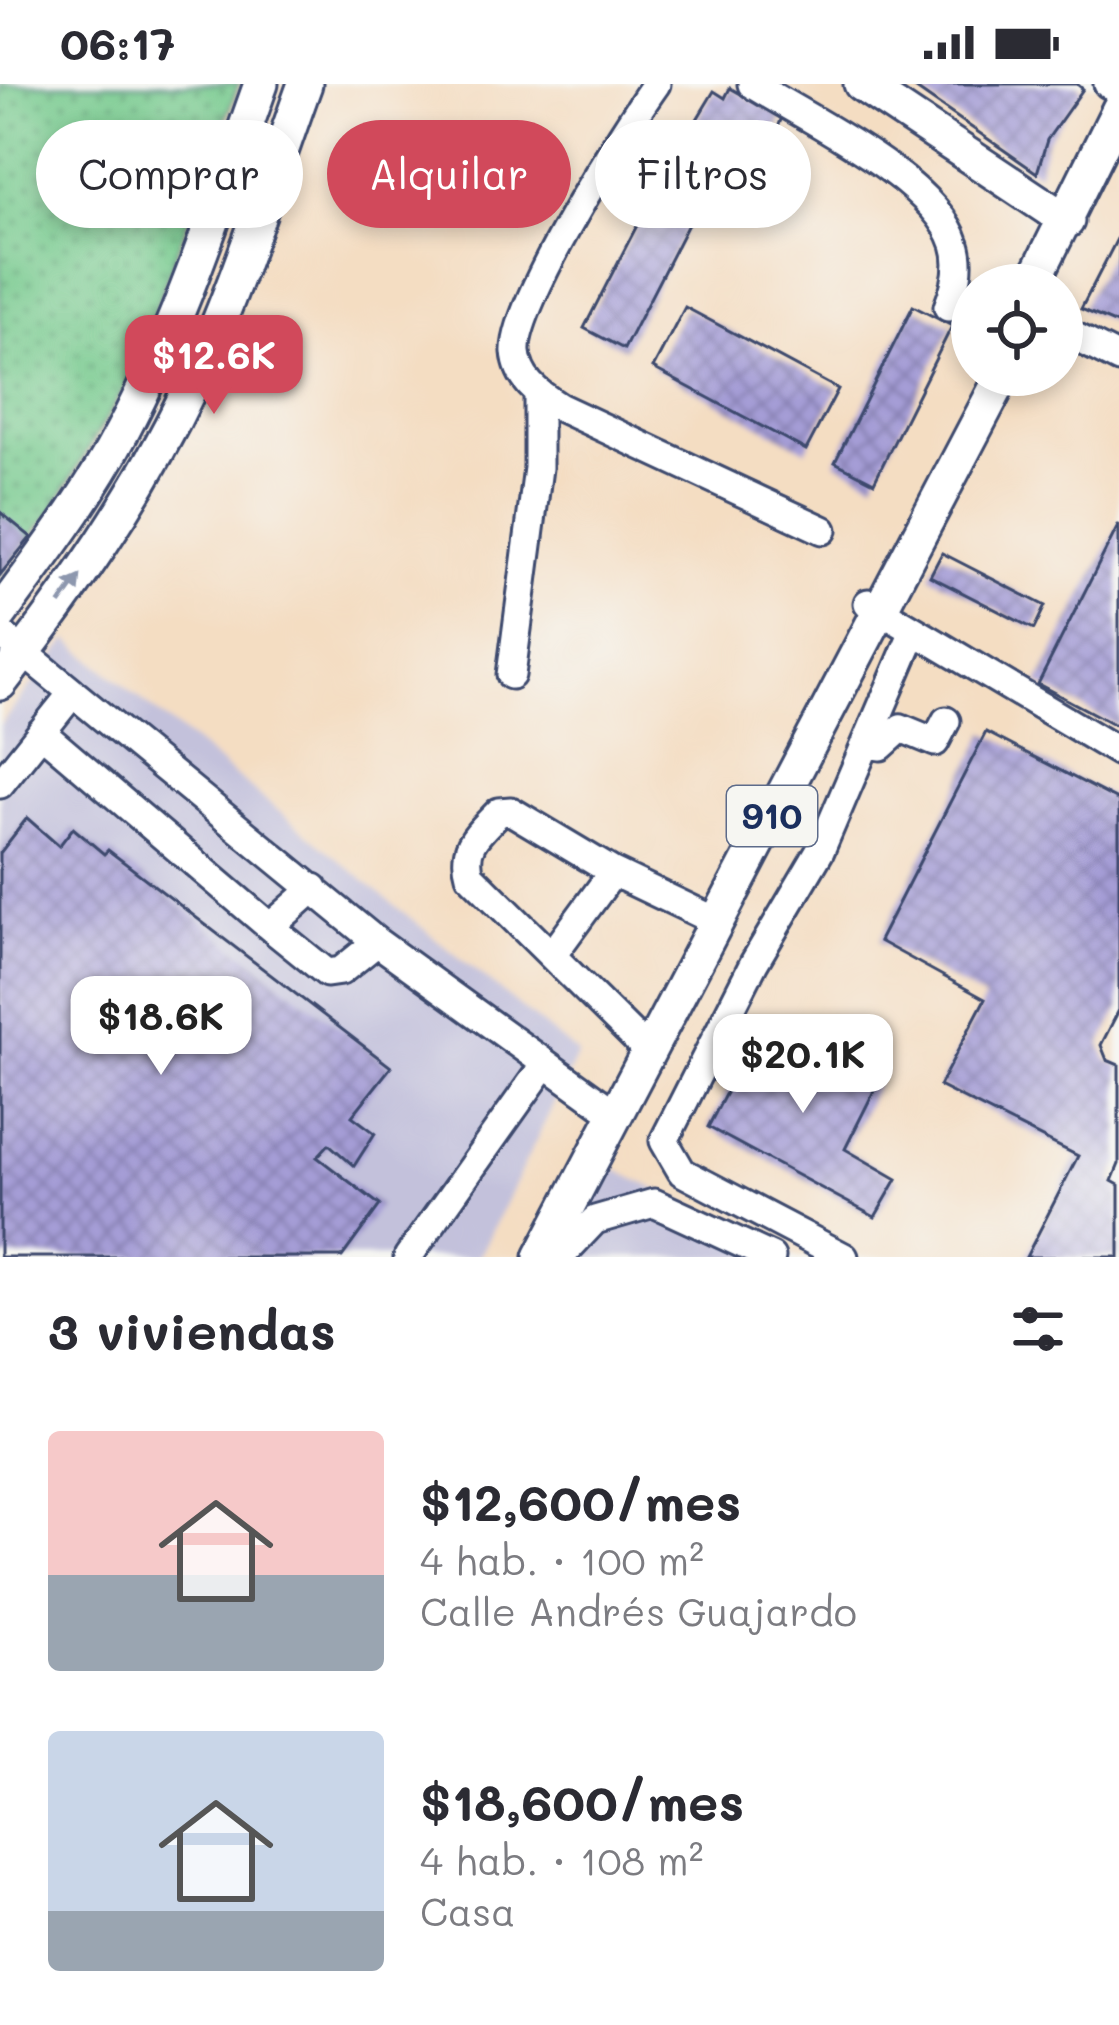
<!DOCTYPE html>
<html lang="es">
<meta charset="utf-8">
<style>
:root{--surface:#fff;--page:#f2f2f3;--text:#2b2b33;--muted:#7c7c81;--accent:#d1495b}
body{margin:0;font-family:Mali,sans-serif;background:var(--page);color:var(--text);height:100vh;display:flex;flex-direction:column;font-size:45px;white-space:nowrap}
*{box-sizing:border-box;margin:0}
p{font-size:39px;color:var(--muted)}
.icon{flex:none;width:66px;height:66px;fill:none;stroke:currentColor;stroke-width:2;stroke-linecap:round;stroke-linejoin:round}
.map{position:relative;height:1173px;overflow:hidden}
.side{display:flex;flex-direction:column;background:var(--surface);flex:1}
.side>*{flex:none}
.guide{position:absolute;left:36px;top:36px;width:1047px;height:108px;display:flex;gap:24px}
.tools{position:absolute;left:951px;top:180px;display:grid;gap:24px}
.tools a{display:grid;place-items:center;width:132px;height:132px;border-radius:50%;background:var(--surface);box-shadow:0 6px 18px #0003;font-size:60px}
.price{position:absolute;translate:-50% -102px;padding:0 27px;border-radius:24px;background:#fff;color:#222;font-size:39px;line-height:78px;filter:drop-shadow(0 3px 6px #0008)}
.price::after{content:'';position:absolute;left:50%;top:72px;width:36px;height:27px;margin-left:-18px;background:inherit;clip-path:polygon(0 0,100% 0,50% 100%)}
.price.on{background:var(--accent);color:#fff}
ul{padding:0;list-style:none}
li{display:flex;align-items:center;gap:36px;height:300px;padding:0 48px}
li span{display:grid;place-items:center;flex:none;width:336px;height:240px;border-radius:12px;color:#555}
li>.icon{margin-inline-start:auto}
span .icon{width:144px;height:144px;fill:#fffc;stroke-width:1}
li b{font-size:51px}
h2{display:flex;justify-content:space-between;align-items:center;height:144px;padding:0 48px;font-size:51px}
.chip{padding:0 42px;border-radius:54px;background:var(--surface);box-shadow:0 6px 18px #0003;font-size:42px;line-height:108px}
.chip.on{background:var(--accent);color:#fff}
.status{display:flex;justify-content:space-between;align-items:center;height:84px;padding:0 60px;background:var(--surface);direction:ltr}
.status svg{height:33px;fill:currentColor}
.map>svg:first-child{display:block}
.industrial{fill:#c3c1db}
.grass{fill:url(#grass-dots);stroke:#487c75;stroke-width:3}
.building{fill:url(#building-cross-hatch)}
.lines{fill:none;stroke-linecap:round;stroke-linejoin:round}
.minor-casing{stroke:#3c496d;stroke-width:33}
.major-casing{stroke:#3c496d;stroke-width:39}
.minor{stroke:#fff;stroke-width:27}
.major{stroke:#fff;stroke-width:33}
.oneway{fill:#8d97ae}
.labels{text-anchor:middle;stroke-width:12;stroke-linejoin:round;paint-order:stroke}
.shield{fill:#f6f6f2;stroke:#5d6b8a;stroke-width:3}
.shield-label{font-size:36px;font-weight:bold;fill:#1b2f5e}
</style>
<div class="status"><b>06:17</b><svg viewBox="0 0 49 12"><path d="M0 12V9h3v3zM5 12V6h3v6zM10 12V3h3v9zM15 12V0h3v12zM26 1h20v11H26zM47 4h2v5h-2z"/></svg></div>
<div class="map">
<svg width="1119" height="1173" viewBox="0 0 1119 1173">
<defs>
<pattern id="grass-dots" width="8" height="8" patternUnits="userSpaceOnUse" patternTransform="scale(3)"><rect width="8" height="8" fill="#75c98c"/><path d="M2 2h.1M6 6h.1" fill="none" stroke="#5fa476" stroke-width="1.8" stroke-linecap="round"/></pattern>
<pattern id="building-cross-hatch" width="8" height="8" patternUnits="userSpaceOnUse" patternTransform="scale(3)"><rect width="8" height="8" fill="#a59dd6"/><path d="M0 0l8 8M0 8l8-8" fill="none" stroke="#8680b1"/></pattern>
</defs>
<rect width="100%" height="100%" fill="#f6f6f2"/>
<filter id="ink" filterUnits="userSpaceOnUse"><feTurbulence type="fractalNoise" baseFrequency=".00833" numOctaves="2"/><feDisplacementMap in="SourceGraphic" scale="24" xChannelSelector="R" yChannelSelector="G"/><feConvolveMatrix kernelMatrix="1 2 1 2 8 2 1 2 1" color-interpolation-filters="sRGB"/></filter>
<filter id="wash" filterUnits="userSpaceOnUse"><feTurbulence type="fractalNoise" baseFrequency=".004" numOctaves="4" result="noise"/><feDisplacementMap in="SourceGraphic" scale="48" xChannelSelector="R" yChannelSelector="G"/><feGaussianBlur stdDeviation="2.7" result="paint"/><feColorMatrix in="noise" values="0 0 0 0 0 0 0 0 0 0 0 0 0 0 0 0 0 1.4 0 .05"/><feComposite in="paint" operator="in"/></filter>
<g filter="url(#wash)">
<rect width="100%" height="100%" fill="#f4ddc2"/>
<!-- industrial -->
<path class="industrial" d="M 68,556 L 578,970 L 479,1173 L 0,1173 L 0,641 Z
M 598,1077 L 797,1173 L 549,1173 Z"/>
<!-- grass -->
<path class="grass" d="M 0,0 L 239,0 L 128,298 L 51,429 L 0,491 Z"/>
<g id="blocks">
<!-- building -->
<path class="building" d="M 909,0 L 1077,0 L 1083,5 L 1047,56 L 1037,89 Z
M 730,4 L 782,33 L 758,97 L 740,88 L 751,67 L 696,37 L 714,7 L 725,14 Z
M 663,91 L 703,111 L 624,265 L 584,244 Z
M 1119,151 L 1119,241 L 1081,225 Z
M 913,222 L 952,242 L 874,398 L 835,378 Z
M 685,223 L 838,305 L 806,366 L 653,284 Z
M 0,428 L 31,453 L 0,491 Z
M 1119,440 L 1119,643 L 1038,600 Z
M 942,469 L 1045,522 L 1034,545 L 930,492 Z
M 986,648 L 1119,717 L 1119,926 L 1101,961 L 1107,976 L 1119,981 L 1119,1080 L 1112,1097 L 1119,1101 L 1119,1173 L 1026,1173 L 1078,1072 L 939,1002 L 985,915 L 879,857 Z
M 27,734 L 59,762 L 73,744 L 104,770 L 108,766 L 391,983 L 352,1032 L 375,1049 L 354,1082 L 329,1060 L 317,1073 L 380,1121 L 342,1173 L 0,1173 L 0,769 Z
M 765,935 L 878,999 L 845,1065 L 897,1095 L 875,1133 L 708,1043 Z"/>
</g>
</g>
<g filter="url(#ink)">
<use href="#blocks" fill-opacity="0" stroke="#3c496d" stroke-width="3"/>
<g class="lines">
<defs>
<path id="minor" d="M 656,0 C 624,45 513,220 516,268 C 518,295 537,309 559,323 L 823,446
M 752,0 C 807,35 935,95 955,160 C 962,181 956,203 948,223
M 1108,0 L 1119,6
M 1062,246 L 1119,275
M 868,519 L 1119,668
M 0,549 L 377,858 L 603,1021
M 511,591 L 538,384 L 538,310
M 41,648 L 270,843
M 866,660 L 881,662 L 901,644 L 935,658 L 946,637
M 0,700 L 71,611
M 314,804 L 270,843 L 327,889 L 341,887 L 377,858
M 553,870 L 613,788
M 637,956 L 470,791 C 461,761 479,749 499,728 L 511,727 L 613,788 L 703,831
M 408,1173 L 545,980
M 560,1173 L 595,1136 L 654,1119 L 771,1173
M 844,1173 L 682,1088 L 664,1057 L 754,879 L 820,767 L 914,547"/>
<path id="major" d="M 861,0 L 1067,137
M 1032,201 L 1119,25
M 0,530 C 43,471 88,413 122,348 C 181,237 219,117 261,0
M 0,599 C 71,508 138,413 188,308 C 235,210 268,102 305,0
M 541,1173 L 1003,291"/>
</defs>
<!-- minor casing -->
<use href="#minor" class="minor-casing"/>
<!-- major casing -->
<use href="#major" class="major-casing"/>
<!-- minor -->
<use href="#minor" class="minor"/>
<!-- major -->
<use href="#major" class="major"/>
</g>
<!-- one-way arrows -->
<defs><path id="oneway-solid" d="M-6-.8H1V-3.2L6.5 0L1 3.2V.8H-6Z" transform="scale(3)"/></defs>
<use class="oneway" href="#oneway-solid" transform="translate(70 506) rotate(-54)"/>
</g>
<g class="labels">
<!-- shield labels -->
<rect class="shield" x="727" y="702" width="90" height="60" rx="9"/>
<g class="shield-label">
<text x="772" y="745">910</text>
</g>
</g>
</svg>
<div class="tools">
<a><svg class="icon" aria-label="locate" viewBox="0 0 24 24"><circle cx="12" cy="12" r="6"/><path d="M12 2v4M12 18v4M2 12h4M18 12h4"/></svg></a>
</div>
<b class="price on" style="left:214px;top:333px">$12.6K</b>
<b class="price" style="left:161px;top:994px">$18.6K</b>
<b class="price" style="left:803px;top:1032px">$20.1K</b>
<div class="guide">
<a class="chip">Comprar</a>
<a class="chip on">Alquilar</a>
<a class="chip">Filtros</a>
</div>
</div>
<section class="side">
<h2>3 viviendas<svg class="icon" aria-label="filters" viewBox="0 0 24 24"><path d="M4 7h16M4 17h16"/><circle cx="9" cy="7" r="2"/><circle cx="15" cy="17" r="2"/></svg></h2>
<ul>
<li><span style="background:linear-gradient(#f6c9c9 60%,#9aa5b1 0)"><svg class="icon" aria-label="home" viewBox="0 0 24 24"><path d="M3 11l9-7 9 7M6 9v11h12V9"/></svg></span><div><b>$12,600/mes</b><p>4 hab. · 100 m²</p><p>Calle Andrés Guajardo</p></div></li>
<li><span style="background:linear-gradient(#c9d6e8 75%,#9aa5b1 0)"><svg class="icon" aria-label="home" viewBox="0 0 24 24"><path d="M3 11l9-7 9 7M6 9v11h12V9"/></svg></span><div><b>$18,600/mes</b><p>4 hab. · 108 m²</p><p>Casa</p></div></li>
</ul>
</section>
